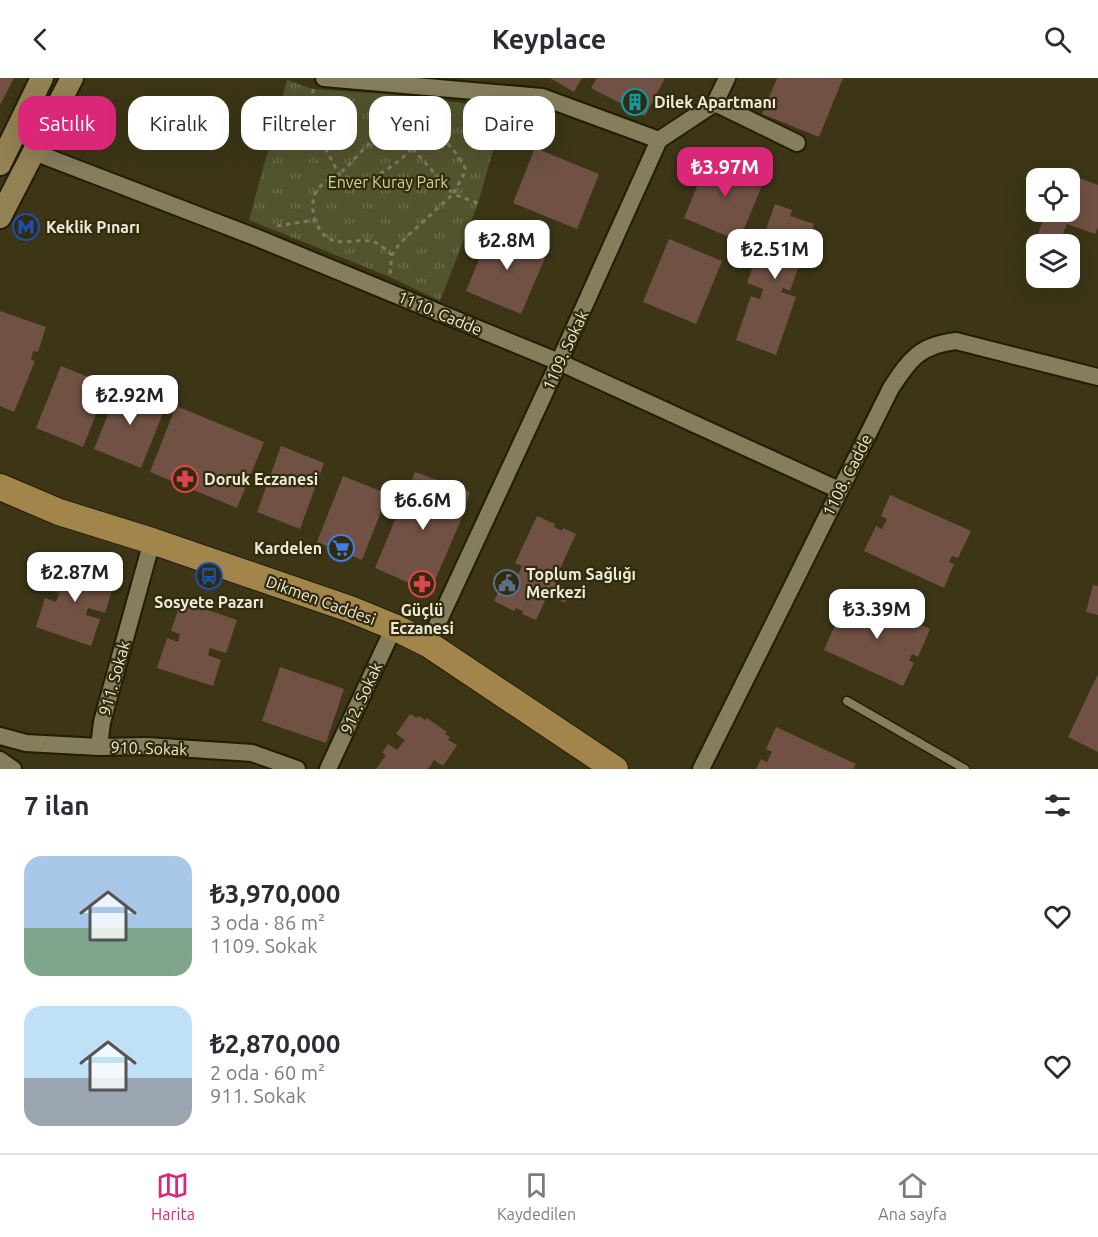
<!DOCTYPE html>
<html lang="tr">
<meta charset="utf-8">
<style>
:root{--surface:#fff;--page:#f7f7f7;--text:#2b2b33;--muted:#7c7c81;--line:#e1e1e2;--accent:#db2777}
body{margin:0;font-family:Ubuntu,sans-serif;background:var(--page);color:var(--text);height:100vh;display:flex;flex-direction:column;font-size:22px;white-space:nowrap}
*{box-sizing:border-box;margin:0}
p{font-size:20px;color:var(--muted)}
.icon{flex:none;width:33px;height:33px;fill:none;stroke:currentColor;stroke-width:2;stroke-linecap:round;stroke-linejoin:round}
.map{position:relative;height:691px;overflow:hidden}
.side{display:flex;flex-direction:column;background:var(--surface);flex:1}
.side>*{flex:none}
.banner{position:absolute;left:18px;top:18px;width:600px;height:54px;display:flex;gap:12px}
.controls{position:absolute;left:1026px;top:90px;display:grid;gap:12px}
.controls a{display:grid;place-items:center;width:54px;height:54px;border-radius:12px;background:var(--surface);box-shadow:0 6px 24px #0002;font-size:30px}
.price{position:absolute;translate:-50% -51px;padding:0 14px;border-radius:12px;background:#fff;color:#222;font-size:20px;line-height:39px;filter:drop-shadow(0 2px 3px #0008)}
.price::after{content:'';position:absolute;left:50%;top:36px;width:18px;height:14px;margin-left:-9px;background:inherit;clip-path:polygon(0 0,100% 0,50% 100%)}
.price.on{background:var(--accent);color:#fff}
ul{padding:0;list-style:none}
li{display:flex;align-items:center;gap:18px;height:150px;padding:0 24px}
li span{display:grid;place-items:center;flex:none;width:168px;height:120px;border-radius:18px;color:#555}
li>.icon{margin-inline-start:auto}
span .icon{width:72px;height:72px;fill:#fffc;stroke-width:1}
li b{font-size:26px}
h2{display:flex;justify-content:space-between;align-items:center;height:72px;padding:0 24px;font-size:26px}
.chip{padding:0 21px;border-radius:18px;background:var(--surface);box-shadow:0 6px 24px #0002;font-size:21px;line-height:54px}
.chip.on{background:var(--accent);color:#fff}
header{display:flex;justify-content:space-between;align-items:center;height:78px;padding:0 24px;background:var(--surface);font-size:27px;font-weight:600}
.tab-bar{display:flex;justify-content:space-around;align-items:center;height:84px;border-top:2px solid var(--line);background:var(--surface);font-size:16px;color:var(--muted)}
.tab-bar a{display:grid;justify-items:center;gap:3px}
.tab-bar .on{color:var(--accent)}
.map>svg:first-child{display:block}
.park{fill:url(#park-tufts)}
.building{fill:#705144}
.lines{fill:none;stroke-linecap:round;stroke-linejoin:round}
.lane-casing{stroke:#231d00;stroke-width:11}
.street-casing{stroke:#231d00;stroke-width:20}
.secondary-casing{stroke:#231d00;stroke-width:26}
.primary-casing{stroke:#231d00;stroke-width:28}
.path{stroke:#7d785e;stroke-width:3;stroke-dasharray:4.5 4.5;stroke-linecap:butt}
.lane{stroke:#857e5d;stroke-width:8}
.street{stroke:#857e5d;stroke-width:16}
.secondary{stroke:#938254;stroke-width:22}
.primary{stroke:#a2854b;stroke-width:26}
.labels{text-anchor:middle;stroke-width:4.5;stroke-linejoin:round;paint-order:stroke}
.poi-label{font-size:16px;font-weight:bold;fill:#eeebd9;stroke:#322b0d;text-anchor:start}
.park-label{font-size:16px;fill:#d0d490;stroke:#322b0d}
.street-label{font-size:16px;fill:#eeebd9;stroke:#322b0d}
</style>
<header><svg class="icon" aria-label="back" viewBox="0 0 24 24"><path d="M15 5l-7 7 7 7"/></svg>Keyplace<svg class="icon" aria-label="search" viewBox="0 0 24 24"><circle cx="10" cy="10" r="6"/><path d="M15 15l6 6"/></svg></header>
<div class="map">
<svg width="1098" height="691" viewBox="0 0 1098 691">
<defs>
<pattern id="park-tufts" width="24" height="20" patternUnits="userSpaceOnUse" patternTransform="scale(1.5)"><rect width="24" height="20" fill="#52542e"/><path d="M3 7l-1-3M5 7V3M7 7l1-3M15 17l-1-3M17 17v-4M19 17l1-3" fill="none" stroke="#6b6d4c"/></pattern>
</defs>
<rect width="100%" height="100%" fill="#3c3617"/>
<!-- park -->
<path class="park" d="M 287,2 L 313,11 L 400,17 L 505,31 L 478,125 L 440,223 L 390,199 L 249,142 Z"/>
<!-- building -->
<path class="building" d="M 0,0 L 14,0 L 0,27 Z
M 550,0 L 582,0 L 574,14 Z
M 597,0 L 665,0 L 645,38 L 591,10 Z
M 777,0 L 843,0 L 819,59 L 762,36 Z
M 535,70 L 599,96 L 577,151 L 513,125 Z
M 710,77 L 765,100 L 739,163 L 684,140 Z
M 1061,93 L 1098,107 L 1098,149 L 1095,156 L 1067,146 L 1059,166 L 1037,158 L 1046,134 L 1070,134 L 1070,100 L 1058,100 Z
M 775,126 L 792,132 L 790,138 L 814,146 L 790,213 L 783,210 L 781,214 L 796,219 L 776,277 L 736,262 L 751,218 L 760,221 L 763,211 L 747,205 Z
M 492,150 L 548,173 L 521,236 L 466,213 Z
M 669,161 L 722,183 L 696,246 L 643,224 Z
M 0,233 L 46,249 L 38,274 L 33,273 L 31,282 L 35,283 L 14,334 L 0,328 Z
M 61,288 L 108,307 L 83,369 L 36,350 Z
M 120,306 L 167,325 L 141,390 L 94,371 Z
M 176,328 L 264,364 L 237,430 L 150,394 Z
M 281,368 L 324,385 L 300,451 L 257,434 Z
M 415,394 L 470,414 L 461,442 L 430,514 L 375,490 Z
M 343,398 L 388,416 L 362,482 L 317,464 Z
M 890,417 L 971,453 L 958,480 L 952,478 L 949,484 L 954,486 L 944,510 L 864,473 L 876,448 L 882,451 L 887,441 L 881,438 Z
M 537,438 L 555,446 L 554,449 L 562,453 L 563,450 L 576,456 L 554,504 L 571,513 L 565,525 L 548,516 L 536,542 L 522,536 L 523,533 L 516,530 L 514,533 L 494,523 L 507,497 L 516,501 L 522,488 L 515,485 Z
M 59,483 L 115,502 L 105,535 L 88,530 L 86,537 L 100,541 L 91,568 L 36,549 L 45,520 L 56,524 L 59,515 L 49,512 Z
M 1093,507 L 1098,508 L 1098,537 L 1086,534 Z
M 850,515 L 930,551 L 918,579 L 912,576 L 909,582 L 914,585 L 903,608 L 824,572 L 835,547 L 842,549 L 846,540 L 840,537 Z
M 181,523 L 237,542 L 226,575 L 210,570 L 208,577 L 221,582 L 213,608 L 157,590 L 167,560 L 178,564 L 180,556 L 171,553 Z
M 280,589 L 344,611 L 326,665 L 262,643 Z
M 1098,596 L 1098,674 L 1068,659 Z
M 410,636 L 417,640 L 419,638 L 425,642 L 427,640 L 447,654 L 445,656 L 450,659 L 448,662 L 457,667 L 443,688 L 434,682 L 428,691 L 376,691 L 386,677 L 382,675 L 388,666 L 397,672 L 405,662 L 396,656 Z
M 776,649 L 856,686 L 853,691 L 756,691 L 761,681 L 767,684 L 772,674 L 766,671 Z"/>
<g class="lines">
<defs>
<path id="lane" d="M 847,623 L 965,691"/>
<path id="street" d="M 324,0 L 542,19 L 659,62
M 715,25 L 797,65
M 34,74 L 255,159 L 559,284 L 839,412
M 428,566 L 559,284 L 659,62 L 715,25 L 727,0
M 0,658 L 26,665 L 99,669 L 147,668 L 252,675 L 297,691
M 99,669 L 102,644 L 152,463
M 0,682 L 13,691
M 328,691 L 394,549
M 701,691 L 891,310 C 910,281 920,267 956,263 L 1098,299"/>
<path id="secondary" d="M 0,86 L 42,0
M 0,139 L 72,0"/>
<path id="primary" d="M 0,409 L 59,434 L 152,463 L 350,531 L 394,549 L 428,566 L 615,691"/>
</defs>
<!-- lane casing -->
<use href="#lane" class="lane-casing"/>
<!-- street casing -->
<use href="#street" class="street-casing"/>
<!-- secondary casing -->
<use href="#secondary" class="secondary-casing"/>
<!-- primary casing -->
<use href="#primary" class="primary-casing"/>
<!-- path -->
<path class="path" d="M 313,11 L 311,44 L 339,96 C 343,98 348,100 353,101 C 373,106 398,84 412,71
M 277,148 L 314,142
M 392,177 C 387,173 380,166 374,164 C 359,159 342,169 328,160 C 316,152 310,133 314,119 C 318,105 330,103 340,95 C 350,87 359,75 369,66 C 408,36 446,50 466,92 L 453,116 L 478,125
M 390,196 L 392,177 L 400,165 L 453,116 L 412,70 L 392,53 L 398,23"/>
<!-- lane -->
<use href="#lane" class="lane"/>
<!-- street -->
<use href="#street" class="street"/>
<!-- secondary -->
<use href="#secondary" class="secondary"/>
<!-- primary -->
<use href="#primary" class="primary"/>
</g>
<!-- icons -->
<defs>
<symbol id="building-ring" viewBox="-11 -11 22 22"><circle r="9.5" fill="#322b0d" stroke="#0f9aa8" stroke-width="1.5"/><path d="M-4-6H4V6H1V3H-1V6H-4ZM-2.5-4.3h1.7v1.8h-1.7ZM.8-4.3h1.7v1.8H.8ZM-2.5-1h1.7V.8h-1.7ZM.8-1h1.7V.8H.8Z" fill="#0f9aa8"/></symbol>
<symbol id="metro-ring" viewBox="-11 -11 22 22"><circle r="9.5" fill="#322b0d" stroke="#1a4fb4" stroke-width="1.5"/><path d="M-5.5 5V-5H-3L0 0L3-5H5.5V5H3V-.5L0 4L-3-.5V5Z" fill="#1a4fb4"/></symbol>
<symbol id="pharmacy-ring" viewBox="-11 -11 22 22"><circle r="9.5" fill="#322b0d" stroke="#e0444e" stroke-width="1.5"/><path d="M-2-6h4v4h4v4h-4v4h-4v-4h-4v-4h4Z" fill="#e0444e"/></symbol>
<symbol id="supermarket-ring" viewBox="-11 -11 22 22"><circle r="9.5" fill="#322b0d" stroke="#3f7fe0" stroke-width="1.5"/><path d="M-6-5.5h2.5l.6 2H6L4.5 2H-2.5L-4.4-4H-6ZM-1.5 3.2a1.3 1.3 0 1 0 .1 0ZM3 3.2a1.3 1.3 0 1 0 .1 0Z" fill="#3f7fe0"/></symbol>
<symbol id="bus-ring" viewBox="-11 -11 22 22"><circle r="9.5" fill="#322b0d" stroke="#1a4fb4" stroke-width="1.5"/><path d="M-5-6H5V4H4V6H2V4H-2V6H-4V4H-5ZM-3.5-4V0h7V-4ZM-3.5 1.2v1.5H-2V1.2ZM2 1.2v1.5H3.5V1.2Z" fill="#1a4fb4"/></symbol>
<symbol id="civic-ring" viewBox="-11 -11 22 22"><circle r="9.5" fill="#322b0d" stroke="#5c6f8a" stroke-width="1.5"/><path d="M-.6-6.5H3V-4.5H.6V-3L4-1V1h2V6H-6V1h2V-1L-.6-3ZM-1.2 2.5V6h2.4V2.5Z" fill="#5c6f8a"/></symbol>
</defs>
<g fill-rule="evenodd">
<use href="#building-ring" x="620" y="9" width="30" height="30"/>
<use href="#metro-ring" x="11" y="134" width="30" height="30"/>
<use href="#pharmacy-ring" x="170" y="386" width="30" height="30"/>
<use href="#supermarket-ring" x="326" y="455" width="30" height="30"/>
<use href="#bus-ring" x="194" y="483" width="30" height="30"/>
<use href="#civic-ring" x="492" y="490" width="30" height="30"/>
<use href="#pharmacy-ring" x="407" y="491" width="30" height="30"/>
</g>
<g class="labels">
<!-- poi labels -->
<g class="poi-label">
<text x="654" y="30">Dilek Apartmanı</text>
<text x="46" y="155">Keklik Pınarı</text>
<text x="204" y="407">Doruk Eczanesi</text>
<text x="322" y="476" text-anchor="end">Kardelen</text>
<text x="526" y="502">Toplum Sağlığı<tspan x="526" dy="18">Merkezi</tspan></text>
<text x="209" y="530" text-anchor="middle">Sosyete Pazarı</text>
<text x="422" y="538" text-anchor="middle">Güçlü<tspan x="422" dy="18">Eczanesi</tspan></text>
</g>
<!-- park labels -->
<g class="park-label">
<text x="388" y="110">Enver Kuray Park</text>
</g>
<!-- street labels -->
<g class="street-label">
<text transform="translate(440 235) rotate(23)" y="6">1110. Cadde</text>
<text transform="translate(565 272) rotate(-65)" y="6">1109. Sokak</text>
<text transform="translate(847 397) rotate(-63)" y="6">1108. Cadde</text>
<text transform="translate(321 522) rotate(20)" y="6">Dikmen Caddesi</text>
<text transform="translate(114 600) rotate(-74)" y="6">911. Sokak</text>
<text transform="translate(361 620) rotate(-65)" y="6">912. Sokak</text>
<text transform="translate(149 670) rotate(2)" y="6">910. Sokak</text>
</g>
</g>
</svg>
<div class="controls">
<a><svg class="icon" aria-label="locate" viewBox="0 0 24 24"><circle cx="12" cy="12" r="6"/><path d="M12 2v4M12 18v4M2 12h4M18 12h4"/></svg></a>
<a><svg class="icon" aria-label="layers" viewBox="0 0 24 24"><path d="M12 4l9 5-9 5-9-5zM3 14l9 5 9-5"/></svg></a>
</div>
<b class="price on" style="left:725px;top:120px">₺3.97M</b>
<b class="price" style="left:507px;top:193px">₺2.8M</b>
<b class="price" style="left:775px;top:202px">₺2.51M</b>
<b class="price" style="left:130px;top:348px">₺2.92M</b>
<b class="price" style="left:423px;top:453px">₺6.6M</b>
<b class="price" style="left:75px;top:525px">₺2.87M</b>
<b class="price" style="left:877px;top:562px">₺3.39M</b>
<div class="banner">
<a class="chip on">Satılık</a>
<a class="chip">Kiralık</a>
<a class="chip">Filtreler</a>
<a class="chip">Yeni</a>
<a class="chip">Daire</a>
</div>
</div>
<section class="side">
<h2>7 ilan<svg class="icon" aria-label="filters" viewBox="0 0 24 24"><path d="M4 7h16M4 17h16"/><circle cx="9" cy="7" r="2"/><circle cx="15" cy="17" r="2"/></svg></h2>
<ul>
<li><span style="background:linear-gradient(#a9c7e8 60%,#7fa58c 0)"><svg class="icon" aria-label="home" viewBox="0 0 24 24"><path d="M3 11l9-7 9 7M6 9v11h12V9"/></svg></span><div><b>₺3,970,000</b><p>3 oda · 86 m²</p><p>1109. Sokak</p></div><svg class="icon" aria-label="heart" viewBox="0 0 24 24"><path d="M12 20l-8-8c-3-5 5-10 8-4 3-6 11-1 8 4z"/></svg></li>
<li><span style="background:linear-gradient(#bfe0f5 60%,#9aa5b1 0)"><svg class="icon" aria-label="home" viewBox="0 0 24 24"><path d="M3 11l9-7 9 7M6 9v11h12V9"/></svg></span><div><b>₺2,870,000</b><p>2 oda · 60 m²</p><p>911. Sokak</p></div><svg class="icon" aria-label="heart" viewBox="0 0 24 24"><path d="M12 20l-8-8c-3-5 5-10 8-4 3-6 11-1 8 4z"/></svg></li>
</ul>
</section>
<nav class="tab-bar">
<a class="on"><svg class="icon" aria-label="map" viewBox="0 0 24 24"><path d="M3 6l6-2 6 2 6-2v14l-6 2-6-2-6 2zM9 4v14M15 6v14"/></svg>Harita</a>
<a><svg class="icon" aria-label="saved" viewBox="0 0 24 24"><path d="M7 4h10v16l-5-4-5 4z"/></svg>Kaydedilen</a>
<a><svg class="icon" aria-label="home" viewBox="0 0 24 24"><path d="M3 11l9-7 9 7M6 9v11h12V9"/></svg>Ana sayfa</a>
</nav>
